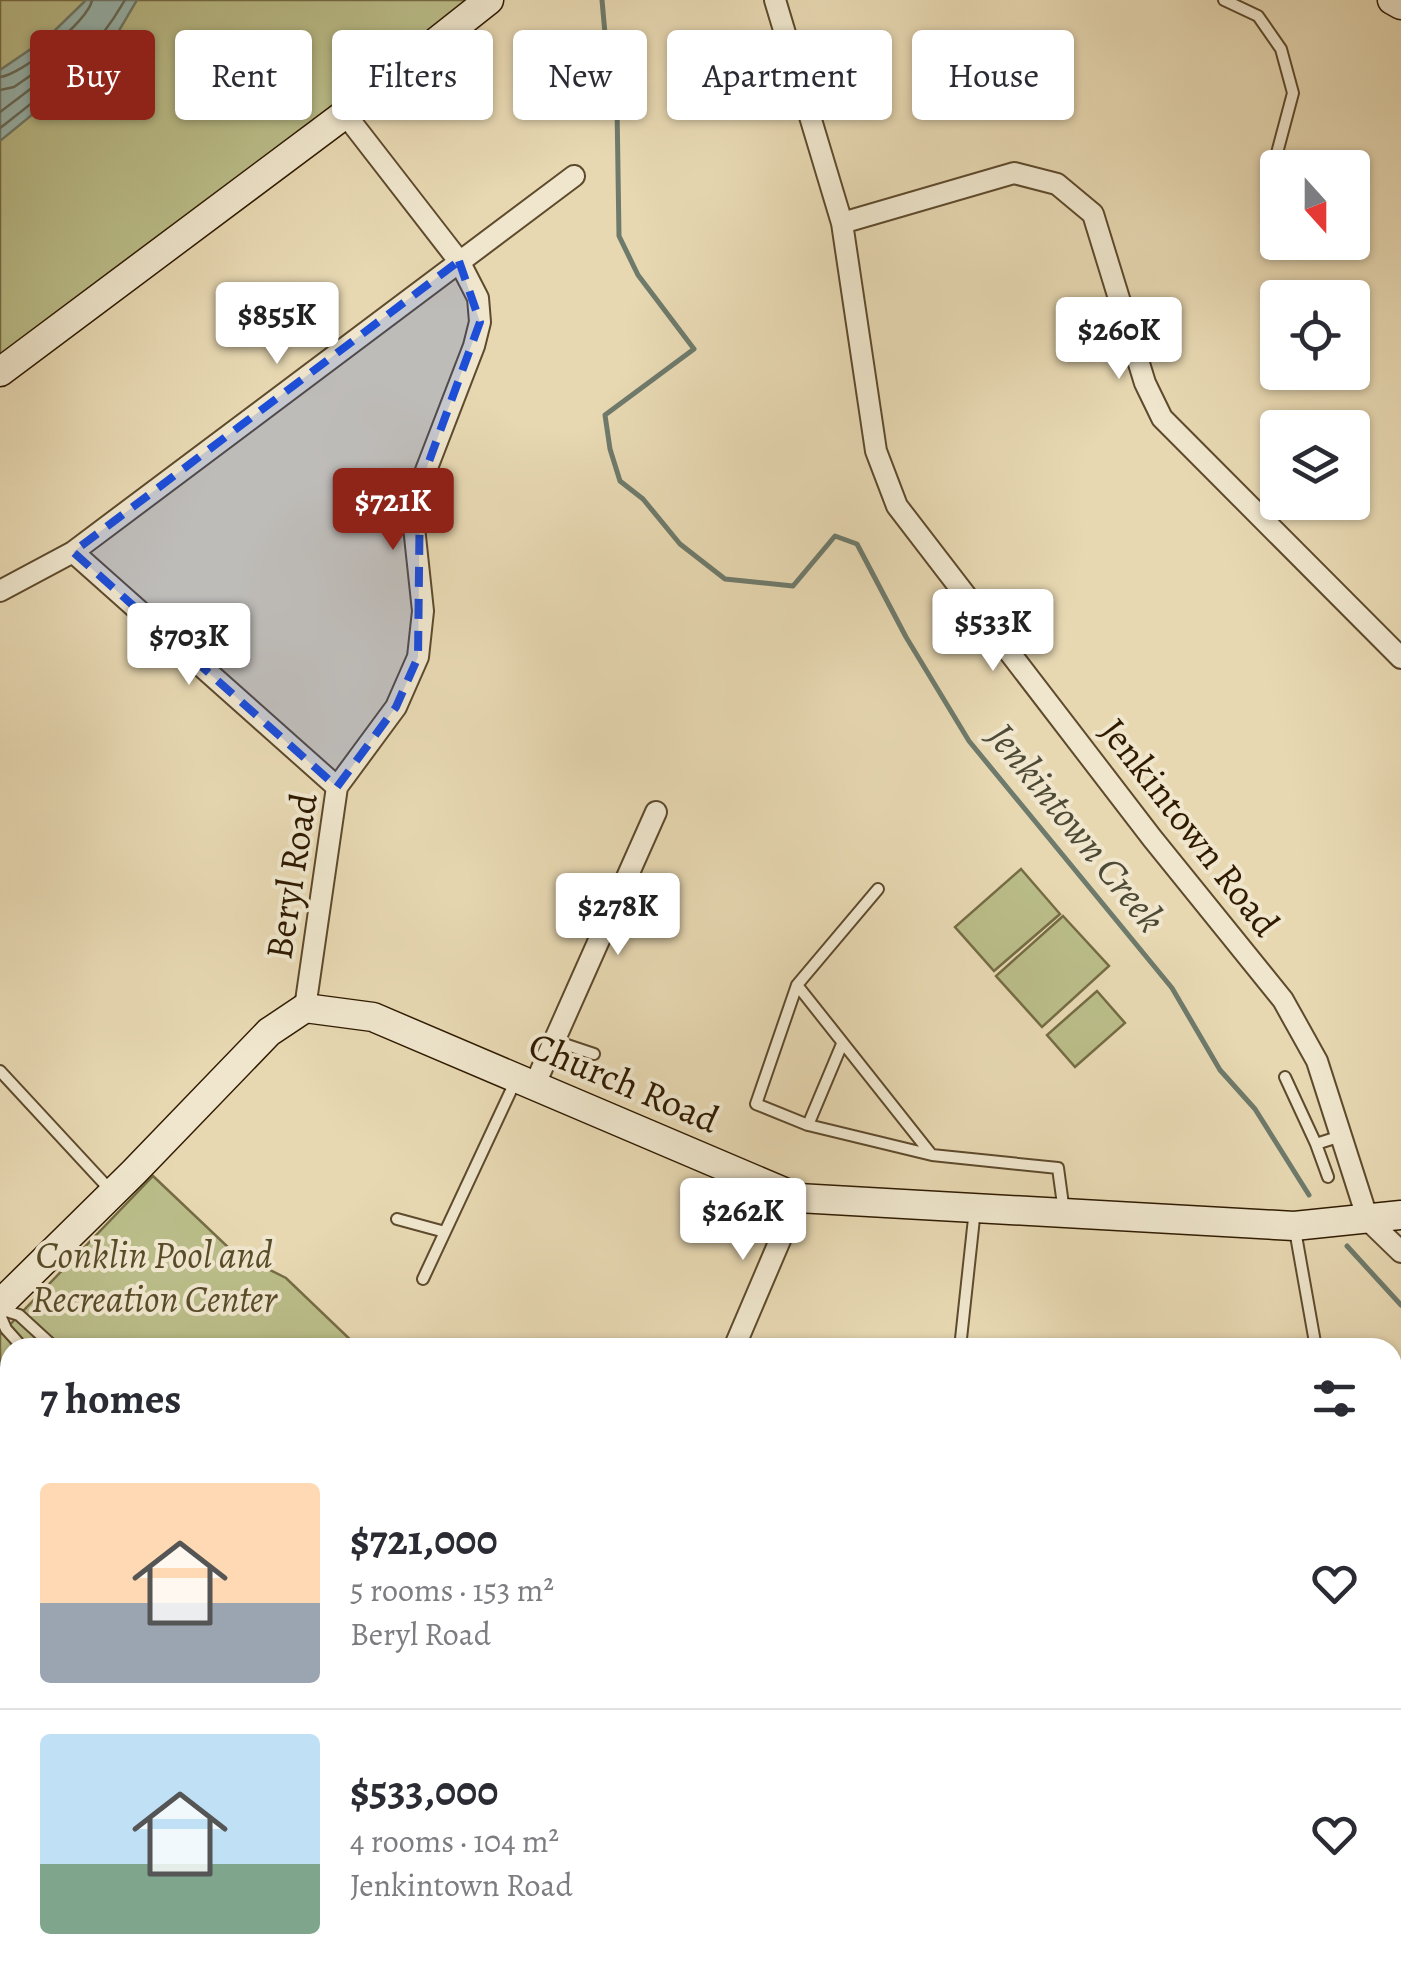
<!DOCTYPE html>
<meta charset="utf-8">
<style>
:root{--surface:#fff;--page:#f2f2f3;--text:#2b2b33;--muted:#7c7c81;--line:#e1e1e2;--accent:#8f2418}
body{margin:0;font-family:Alegreya,serif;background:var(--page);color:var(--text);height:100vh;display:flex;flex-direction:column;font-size:38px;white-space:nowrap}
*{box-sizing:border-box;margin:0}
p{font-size:32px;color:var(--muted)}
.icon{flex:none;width:55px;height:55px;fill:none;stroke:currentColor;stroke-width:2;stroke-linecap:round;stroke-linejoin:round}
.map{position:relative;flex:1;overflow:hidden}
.side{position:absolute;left:0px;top:1338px;width:1402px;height:642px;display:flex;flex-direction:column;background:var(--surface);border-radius:30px 30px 0 0;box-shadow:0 2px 8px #0004}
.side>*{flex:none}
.top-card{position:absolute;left:30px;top:30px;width:1342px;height:90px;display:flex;gap:20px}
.needle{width:65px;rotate:159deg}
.buttons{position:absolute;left:1260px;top:150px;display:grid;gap:20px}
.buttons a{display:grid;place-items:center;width:110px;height:110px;border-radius:10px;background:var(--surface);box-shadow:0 2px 8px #0004;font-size:50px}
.price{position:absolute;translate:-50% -85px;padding:0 22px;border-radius:10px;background:#fff;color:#222;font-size:32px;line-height:65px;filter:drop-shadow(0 2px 5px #0008)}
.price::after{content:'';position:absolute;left:50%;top:60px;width:30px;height:22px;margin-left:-15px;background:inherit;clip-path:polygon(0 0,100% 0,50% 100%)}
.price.selected{background:var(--accent);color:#fff}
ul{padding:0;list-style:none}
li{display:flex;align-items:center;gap:30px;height:250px;padding:0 40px}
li+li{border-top:2px solid var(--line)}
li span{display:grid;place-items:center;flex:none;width:280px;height:200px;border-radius:10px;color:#555}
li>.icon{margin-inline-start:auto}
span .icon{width:120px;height:120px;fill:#fffc;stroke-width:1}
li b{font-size:42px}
h2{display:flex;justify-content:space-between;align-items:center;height:120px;padding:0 40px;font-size:42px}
.chip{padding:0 35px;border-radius:10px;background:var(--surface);box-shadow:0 2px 8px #0004;font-size:35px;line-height:90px}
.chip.selected{background:var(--accent);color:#fff}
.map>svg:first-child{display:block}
.green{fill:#babd89;stroke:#756c44;stroke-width:2.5}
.water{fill:#98b9b3;stroke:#6e7a6b;stroke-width:2.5}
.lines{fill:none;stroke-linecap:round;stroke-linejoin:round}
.shore{stroke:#646a5a;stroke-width:2.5}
.stream{stroke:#6e7a6b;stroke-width:5}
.lane-casing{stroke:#5e4a2c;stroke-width:14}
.street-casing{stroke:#5e4a2c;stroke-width:24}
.secondary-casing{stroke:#301b00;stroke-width:31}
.primary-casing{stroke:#301b00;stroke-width:34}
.lane{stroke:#efe6cd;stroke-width:10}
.street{stroke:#efe6cd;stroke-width:20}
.secondary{stroke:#efe6cd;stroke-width:28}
.primary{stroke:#e4bc79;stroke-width:30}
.marked{fill:#1d4ed8;fill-opacity:0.2;stroke:#1d4ed8;stroke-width:8;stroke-dasharray:20 12;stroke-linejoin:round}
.labels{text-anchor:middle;stroke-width:8;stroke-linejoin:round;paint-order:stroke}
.street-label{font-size:38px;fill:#301b00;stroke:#efe6cd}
.park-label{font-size:38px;font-style:italic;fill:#594c29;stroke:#efe6cd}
.water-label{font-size:40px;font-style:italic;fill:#4f4a36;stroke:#efe6cd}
</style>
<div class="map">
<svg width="1401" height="1979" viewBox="0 0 1401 1979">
<rect width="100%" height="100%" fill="#e7d8b2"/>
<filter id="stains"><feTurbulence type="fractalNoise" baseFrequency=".002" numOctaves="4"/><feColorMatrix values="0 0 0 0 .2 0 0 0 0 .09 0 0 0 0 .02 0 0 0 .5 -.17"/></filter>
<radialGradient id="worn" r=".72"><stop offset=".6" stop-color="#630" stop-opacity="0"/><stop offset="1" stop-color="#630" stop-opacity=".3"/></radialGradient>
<!-- green -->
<path class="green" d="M 0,0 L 473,0 L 0,357 Z
M 1021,869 L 1060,914 L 994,971 L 955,927 Z
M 1063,916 L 1109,966 L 1042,1027 L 996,976 Z
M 1097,991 L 1125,1023 L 1075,1067 L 1047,1035 Z
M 153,1176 L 232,1251 L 286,1278 L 358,1347 L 10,1348 L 10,1613 L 0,1612 L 0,1335 Z"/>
<!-- water -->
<path class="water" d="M 86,0 L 137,0 L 110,46 L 88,69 L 0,141 L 0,70 L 47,38 Z"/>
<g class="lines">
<!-- shore -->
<path class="shore" d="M 0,77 C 21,75 89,21 92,0
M 0,90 L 14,87 L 37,71 L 44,74 L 37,84 L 0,112
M 0,128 C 53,87 91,59 125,0"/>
<!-- stream -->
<path class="stream" d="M 602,0 L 607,56 L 617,106 L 619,236 L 638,275 L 694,349 L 605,415 L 610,449 L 620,481 L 643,499 L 680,544 L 725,579 L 793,586 L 835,536 L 857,544 L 906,637 L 969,741 L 1172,988 L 1220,1070 L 1255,1109 L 1309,1195
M 1347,1246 L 1401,1305"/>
<defs>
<path id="lane" d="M 1224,0 L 1258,16 L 1281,49 L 1293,93 L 1277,153
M 878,889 L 797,985 L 756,1104 L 808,1125 L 932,1155 L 1058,1168 L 1064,1212
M 797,985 L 931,1154
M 555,1041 L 594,1054
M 0,1071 L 113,1193
M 1285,1077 L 1316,1144 L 1341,1136
M 808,1125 L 842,1044
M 1316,1144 L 1328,1177
M 397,1219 L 445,1232
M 1295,1230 L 1316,1348
M 423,1279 L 515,1082
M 0,1309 L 19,1315 L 55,1348
M 0,1315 L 6,1329 L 23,1348
M 960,1348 L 975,1209
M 1392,1387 L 1401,1385
M 1392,1501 L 1401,1528
M 1392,1646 L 1401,1664
M 1392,1798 L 1401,1798
M 0,1877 L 10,1879
M 323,1970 L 324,1979
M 424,1970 L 455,1979
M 862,1970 L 893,1979
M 171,1979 L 175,1970
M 211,1979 L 215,1970
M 642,1979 L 644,1970
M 991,1979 L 993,1970
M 1028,1979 L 1030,1970"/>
<path id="street" d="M 775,0 L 842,223 L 876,451 L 897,506 L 1152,838 L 1283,1000 L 1317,1061 L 1368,1220 L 1401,1252
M 842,223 L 1014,173 L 1057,184 L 1093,214 L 1145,383 L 1162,418 L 1401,658
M 73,552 L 337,787
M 0,591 L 73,552 L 574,176
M 305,1008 L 337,787 L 396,707 L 418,657 L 423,611 L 414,527 L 420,486 L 474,346 L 480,322 L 478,298 L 459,261 L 345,114
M 535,1084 L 656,812
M 734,1348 L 798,1198
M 401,1979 L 404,1970"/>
<path id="secondary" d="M 1392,0 L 1401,5
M 0,372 L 345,114 L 489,0
M 0,1304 L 134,1172 L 269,1032 L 305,1008 L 373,1017 L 798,1198 L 1294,1226 L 1401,1215"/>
<path id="primary" d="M 0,1791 L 10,1794
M 583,1970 L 612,1979"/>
</defs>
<!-- lane casing -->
<use href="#lane" class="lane-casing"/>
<!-- street casing -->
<use href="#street" class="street-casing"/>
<!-- secondary casing -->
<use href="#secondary" class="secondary-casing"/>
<!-- primary casing -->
<use href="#primary" class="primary-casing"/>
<!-- lane -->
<use href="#lane" class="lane"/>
<!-- street -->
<use href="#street" class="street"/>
<!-- secondary -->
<use href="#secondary" class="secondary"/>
<!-- primary -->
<use href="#primary" class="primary"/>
</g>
<!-- marked area -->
<path class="marked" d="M 459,261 L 480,322 L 420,486 L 418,657 L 396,707 L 337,787 L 73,552 Z"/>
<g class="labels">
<!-- street labels -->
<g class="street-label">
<text transform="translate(1190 827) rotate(52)" y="13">Jenkintown Road</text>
<text transform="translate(291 876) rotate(-81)" y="13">Beryl Road</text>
<text transform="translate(624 1082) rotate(23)" y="13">Church Road</text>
</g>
<!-- park labels -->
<g class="park-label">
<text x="154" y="1268">Conklin Pool and<tspan x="154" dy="44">Recreation Center</tspan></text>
</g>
<!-- water labels -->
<g class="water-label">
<text transform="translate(1077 827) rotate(51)" y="14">Jenkintown Creek</text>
</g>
</g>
<rect width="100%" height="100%" filter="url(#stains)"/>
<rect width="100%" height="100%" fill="url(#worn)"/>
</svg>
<div class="buttons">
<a><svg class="needle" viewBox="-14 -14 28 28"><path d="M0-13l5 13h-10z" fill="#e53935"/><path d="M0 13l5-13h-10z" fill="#7c7c81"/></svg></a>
<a><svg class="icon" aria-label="locate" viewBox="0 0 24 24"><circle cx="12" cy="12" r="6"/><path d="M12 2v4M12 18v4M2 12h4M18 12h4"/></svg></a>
<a><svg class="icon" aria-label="layers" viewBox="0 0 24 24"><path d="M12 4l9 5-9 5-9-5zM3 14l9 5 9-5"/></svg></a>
</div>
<b class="price" style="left:277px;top:367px">$855K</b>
<b class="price" style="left:1119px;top:382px">$260K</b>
<b class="price selected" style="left:393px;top:553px">$721K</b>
<b class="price" style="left:993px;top:674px">$533K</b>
<b class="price" style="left:189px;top:688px">$703K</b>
<b class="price" style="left:618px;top:958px">$278K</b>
<b class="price" style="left:743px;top:1263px">$262K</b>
<div class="top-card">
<a class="chip selected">Buy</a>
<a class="chip">Rent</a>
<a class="chip">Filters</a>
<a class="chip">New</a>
<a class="chip">Apartment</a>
<a class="chip">House</a>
</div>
<section class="side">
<h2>7 homes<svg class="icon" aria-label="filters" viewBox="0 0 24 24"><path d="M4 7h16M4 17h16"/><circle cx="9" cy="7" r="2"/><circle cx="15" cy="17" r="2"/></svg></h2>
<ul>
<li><span style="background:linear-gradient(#ffd9b3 60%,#9aa5b1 0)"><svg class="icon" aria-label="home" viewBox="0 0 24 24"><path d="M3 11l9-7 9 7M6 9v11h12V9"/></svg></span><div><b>$721,000</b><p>5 rooms · 153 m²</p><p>Beryl Road</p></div><svg class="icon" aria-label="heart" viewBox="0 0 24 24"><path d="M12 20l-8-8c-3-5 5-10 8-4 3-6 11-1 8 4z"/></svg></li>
<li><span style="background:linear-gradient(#bfe0f5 65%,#7fa58c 0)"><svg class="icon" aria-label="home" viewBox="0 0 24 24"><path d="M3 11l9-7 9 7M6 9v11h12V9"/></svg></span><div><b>$533,000</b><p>4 rooms · 104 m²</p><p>Jenkintown Road</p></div><svg class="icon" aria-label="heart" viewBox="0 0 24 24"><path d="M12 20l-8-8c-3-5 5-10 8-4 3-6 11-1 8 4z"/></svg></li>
</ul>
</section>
</div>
